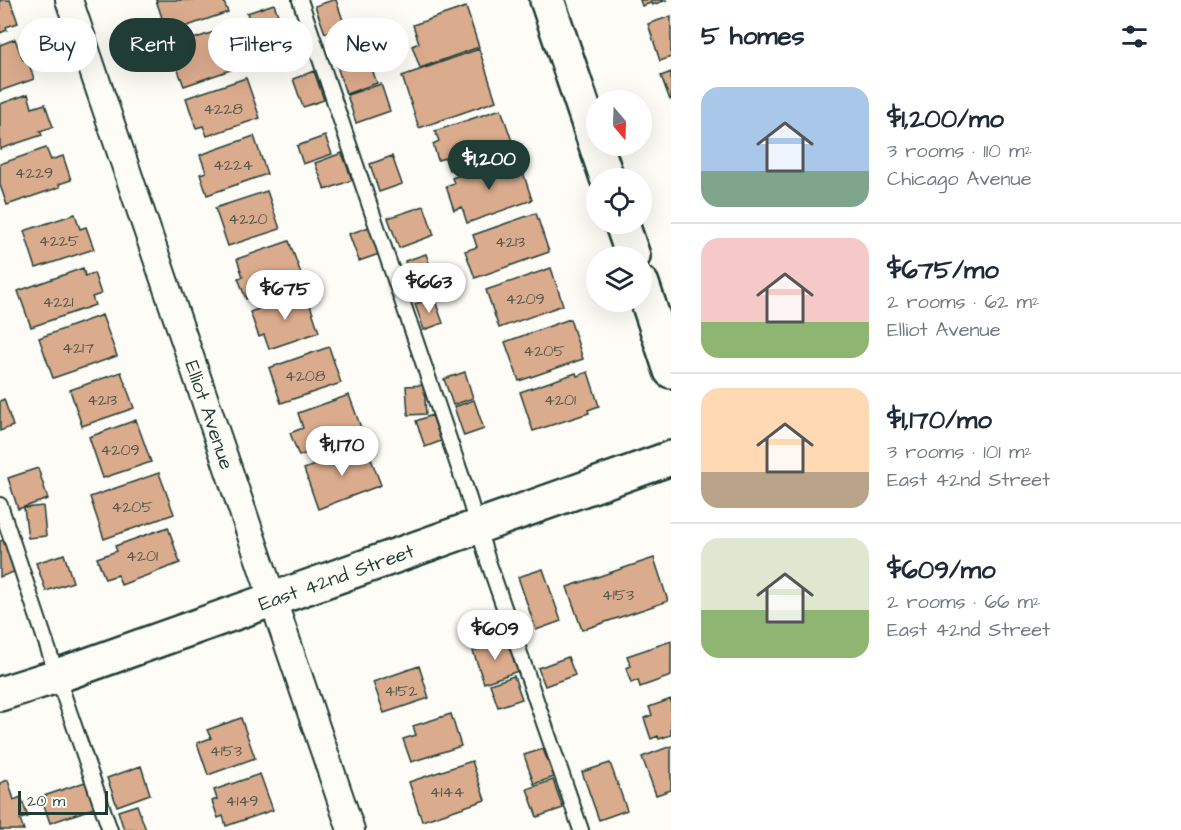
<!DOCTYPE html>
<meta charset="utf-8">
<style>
:root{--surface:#fff;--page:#f2f2f3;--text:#1f2937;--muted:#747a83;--line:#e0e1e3;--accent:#1f3d34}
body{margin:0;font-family:"Architects Daughter",sans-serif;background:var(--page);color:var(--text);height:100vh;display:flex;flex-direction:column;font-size:22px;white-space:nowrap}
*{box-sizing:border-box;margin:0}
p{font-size:20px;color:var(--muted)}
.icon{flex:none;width:33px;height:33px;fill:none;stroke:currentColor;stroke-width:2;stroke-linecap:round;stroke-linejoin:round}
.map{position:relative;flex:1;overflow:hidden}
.drawer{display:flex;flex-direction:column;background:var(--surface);width:510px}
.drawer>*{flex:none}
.guide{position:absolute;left:18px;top:18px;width:562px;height:54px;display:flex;gap:12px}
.needle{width:39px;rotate:161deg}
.fabs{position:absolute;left:586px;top:90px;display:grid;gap:12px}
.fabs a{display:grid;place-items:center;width:66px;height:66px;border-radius:50%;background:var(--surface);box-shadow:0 6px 24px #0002;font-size:30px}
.scale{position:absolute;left:18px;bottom:15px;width:90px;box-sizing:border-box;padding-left:6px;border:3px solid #1f3d34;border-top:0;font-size:16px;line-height:21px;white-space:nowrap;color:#1f3d34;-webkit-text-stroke:4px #fdfcf7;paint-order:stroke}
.price{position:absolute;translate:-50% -51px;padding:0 14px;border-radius:21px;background:#fff;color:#222;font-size:20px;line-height:39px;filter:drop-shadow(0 2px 3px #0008)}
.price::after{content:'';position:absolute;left:50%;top:36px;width:18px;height:14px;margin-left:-9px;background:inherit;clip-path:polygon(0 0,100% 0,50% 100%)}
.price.current{background:var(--accent);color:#fff}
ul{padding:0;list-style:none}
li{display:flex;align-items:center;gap:18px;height:150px;padding:0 30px}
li+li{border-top:2px solid var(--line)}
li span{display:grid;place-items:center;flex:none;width:168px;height:120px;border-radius:18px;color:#555}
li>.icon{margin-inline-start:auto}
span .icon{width:72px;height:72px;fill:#fffc;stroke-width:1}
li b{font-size:26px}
h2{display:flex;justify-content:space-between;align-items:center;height:72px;padding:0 30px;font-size:26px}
.tag{padding:0 21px;border-radius:27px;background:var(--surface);box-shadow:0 6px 24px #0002;font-size:21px;line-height:54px}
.tag.current{background:var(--accent);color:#fff}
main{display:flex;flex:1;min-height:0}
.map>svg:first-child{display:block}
.building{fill:#dbab8d;stroke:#1f3d34;stroke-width:1.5}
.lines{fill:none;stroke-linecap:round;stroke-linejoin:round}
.lane-casing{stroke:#1f3d34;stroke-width:18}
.street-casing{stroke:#1f3d34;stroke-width:30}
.secondary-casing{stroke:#1f3d34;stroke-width:38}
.lane{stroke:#fdfcf7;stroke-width:14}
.street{stroke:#fdfcf7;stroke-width:26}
.secondary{stroke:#fdfcf7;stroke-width:33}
.labels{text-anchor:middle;stroke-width:4.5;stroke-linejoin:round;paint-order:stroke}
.number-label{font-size:16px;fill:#4e584a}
.street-label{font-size:20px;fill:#1f3d34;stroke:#fdfcf7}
</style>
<main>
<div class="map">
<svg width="671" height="830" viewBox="0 0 671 830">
<rect width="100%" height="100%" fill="#fdfcf7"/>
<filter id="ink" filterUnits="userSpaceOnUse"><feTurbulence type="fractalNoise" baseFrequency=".0167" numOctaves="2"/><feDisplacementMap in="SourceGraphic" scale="12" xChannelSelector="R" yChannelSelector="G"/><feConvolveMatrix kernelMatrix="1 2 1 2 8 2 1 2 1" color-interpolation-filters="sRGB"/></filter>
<g filter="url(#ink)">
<!-- building -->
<path class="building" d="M 0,0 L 10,0 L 18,23 L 6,27 L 7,30 L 0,33 Z
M 156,0 L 223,0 L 228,12 L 167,33 Z
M 333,0 L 336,0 L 345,26 L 325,33 L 315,6 Z
M 640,0 L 667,0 L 652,5 L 651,3 L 642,6 Z
M 274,4 L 281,23 L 254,33 L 247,13 Z
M 466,7 L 479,47 L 420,68 L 412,46 L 419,43 L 413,25 Z
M 671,16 L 671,57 L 660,61 L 648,24 Z
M 232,26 L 245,65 L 184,86 L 176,65 L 182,63 L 175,45 Z
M 15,39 L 23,60 L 27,58 L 34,79 L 0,91 L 0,45 Z
M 479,49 L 496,101 L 419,128 L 402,76 Z
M 366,53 L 377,83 L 346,94 L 336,63 Z
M 314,71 L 324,100 L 303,107 L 293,79 Z
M 671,72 L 671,99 L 670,100 L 661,76 Z
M 246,78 L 260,118 L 207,136 L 203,126 L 196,128 L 186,98 Z
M 381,84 L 390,111 L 356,123 L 347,95 Z
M 28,94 L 32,108 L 45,104 L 53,127 L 40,131 L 42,135 L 0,149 L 0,104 Z
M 501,109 L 514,147 L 449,170 L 445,158 L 438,160 L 433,144 L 439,141 L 435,131 Z
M 254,136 L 267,174 L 207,195 L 200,174 L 206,172 L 200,155 Z
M 325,136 L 332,154 L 303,164 L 297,146 Z
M 46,148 L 51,160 L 63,156 L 71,180 L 59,184 L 60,187 L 7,205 L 0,185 L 0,164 Z
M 342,153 L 352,180 L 325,190 L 315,163 Z
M 392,156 L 402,184 L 379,192 L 370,164 Z
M 519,160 L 532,200 L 467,223 L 462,207 L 454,210 L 446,186 L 454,183 L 452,178 L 471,171 L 472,176 Z
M 267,191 L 280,229 L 228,246 L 215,208 Z
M 424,206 L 434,235 L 399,248 L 388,218 Z
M 536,213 L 549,252 L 475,278 L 465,251 L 477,247 L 473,235 Z
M 75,214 L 80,229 L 86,227 L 94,249 L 36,268 L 24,231 Z
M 369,227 L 379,254 L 359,261 L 349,234 Z
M 289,241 L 303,279 L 246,299 L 238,278 L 243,277 L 237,259 Z
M 426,254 L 437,289 L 416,296 L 405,261 Z
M 83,268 L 85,276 L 94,273 L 101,294 L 92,297 L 95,305 L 31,327 L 18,291 Z
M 551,268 L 563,305 L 499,328 L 486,290 Z
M 306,293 L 319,332 L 269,349 L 264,335 L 259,337 L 250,312 Z
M 434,298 L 443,323 L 424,330 L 415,304 Z
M 102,315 L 117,356 L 53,378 L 39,338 Z
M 570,319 L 583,359 L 519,381 L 505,342 Z
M 329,347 L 341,383 L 281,403 L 269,368 Z
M 121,372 L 134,408 L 82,426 L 70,390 Z
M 465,372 L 473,398 L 453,405 L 444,379 Z
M 588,372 L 599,406 L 588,410 L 589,413 L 533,431 L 520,392 L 576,373 L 577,376 Z
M 424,385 L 426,414 L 408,415 L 406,386 Z
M 349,395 L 363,433 L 330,447 L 329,445 L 299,456 L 290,433 L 303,428 L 298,413 Z
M 4,399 L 13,426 L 0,431 L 0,401 Z
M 474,400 L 484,429 L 464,436 L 454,407 Z
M 432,415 L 441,441 L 425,447 L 416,421 Z
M 136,420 L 151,462 L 103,478 L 89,437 Z
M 366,446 L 381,485 L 318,509 L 304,469 Z
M 38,468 L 48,499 L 18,509 L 8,478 Z
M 159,473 L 174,514 L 104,539 L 90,497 Z
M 43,506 L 46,536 L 28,538 L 24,508 Z
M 168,527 L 180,563 L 121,585 L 118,575 L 105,579 L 97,558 L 117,551 L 115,546 Z
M 8,539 L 19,570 L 0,577 L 0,541 Z
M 64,554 L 73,582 L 46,591 L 36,563 Z
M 654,558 L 668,601 L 582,630 L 567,587 Z
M 543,569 L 561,621 L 536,630 L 518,577 Z
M 507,640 L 518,671 L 484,683 L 473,651 Z
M 671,641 L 671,676 L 640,687 L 638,680 L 631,683 L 626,668 L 631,666 L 627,656 Z
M 568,657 L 575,675 L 545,686 L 538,668 Z
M 419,666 L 429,698 L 384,713 L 373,682 Z
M 514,676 L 522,699 L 498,707 L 490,684 Z
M 671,699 L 671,735 L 659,739 L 658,736 L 651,739 L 644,718 L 652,715 L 649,707 Z
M 451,714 L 461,746 L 411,762 L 403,739 L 416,735 L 413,726 Z
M 241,718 L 255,758 L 208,775 L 197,743 L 211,738 L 207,730 Z
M 671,746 L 671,790 L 656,795 L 642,757 Z
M 543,749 L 554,777 L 534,784 L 524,755 Z
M 472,761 L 485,800 L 422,821 L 409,782 Z
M 610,763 L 627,810 L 599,820 L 582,772 Z
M 141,766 L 150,794 L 117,806 L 107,778 Z
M 260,774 L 273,810 L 226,826 L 223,816 L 218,818 L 212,801 L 217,799 L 214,790 Z
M 8,780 L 14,800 L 21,797 L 28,817 L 20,819 L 24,830 L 0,830 L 0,783 Z
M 553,780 L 563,808 L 537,817 L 527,789 Z
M 88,781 L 97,807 L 50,823 L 41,797 Z
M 137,805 L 146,830 L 124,830 L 118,811 Z"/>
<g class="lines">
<defs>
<path id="lane" d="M 300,0 L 466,489 L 488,561 L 581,830
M 0,505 L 68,708 L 110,830"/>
<g id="street">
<path id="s1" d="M 69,0 L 351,830"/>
</g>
<g id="secondary">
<path d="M 547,0 L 607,178"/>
<path d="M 622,224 L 633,256"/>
<path d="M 642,284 L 671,371"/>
<path id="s2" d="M 0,694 L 57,676 L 671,458"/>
</g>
</defs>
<!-- lane casing -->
<use href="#lane" class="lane-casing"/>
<!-- street casing -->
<use href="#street" class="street-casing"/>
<!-- secondary casing -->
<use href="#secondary" class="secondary-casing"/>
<!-- lane -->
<use href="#lane" class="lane"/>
<!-- street -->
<use href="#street" class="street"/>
<!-- secondary -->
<use href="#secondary" class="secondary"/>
</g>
</g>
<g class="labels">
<!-- number labels -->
<g class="number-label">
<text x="223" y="114">4228</text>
<text x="233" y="170">4224</text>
<text x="34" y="178">4229</text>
<text x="248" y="224">4220</text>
<text x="59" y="246">4225</text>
<text x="510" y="247">4213</text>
<text x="525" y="304">4209</text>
<text x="58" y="307">4221</text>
<text x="78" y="353">4217</text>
<text x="544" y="356">4205</text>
<text x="305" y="381">4208</text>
<text x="102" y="405">4213</text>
<text x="560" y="405">4201</text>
<text x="120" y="455">4209</text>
<text x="132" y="512">4205</text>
<text x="142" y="561">4201</text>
<text x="618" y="600">4153</text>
<text x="401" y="696">4152</text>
<text x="226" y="756">4153</text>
<text x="447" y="797">4144</text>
<text x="242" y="806">4149</text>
</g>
<!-- street labels -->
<g class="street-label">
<text dy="7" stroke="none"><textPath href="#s1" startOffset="438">Elliot Avenue</textPath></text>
<text dy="7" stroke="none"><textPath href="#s2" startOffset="356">East 42nd Street</textPath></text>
</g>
</g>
</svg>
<div class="fabs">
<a><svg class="needle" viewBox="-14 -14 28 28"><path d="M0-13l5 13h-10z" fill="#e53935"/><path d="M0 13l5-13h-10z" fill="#747a83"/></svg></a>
<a><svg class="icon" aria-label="locate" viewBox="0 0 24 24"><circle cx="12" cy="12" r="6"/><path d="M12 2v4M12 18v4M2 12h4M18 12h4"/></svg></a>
<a><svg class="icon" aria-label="layers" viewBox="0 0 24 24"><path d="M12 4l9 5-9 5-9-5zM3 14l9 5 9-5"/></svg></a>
</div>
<div class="scale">20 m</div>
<b class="price current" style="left:489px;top:191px">$1,200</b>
<b class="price" style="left:429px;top:314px">$663</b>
<b class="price" style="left:285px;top:321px">$675</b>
<b class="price" style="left:342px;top:477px">$1,170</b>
<b class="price" style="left:495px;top:661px">$609</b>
<div class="guide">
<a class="tag">Buy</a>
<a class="tag current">Rent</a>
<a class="tag">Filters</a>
<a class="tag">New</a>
</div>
</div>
<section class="drawer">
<h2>5 homes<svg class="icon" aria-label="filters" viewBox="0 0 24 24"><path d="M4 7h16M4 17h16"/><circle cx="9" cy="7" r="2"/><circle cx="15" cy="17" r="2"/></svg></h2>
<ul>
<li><span style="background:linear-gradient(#a9c7e8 70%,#7fa58c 0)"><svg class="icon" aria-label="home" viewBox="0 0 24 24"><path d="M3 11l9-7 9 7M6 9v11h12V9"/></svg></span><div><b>$1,200/mo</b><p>3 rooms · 110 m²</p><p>Chicago Avenue</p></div></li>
<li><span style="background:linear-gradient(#f6c9c9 70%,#8fb573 0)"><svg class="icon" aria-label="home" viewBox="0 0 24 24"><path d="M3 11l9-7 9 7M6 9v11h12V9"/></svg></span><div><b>$675/mo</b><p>2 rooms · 62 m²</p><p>Elliot Avenue</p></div></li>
<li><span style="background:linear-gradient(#ffd9b3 70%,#b9a48a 0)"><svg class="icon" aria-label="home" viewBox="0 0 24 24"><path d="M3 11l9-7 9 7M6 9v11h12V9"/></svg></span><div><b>$1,170/mo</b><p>3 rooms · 101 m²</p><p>East 42nd Street</p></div></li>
<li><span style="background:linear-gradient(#dfe7d0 60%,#8fb573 0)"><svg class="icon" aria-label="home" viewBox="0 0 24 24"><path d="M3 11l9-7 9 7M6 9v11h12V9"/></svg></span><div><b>$609/mo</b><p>2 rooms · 66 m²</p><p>East 42nd Street</p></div></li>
</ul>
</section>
</main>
